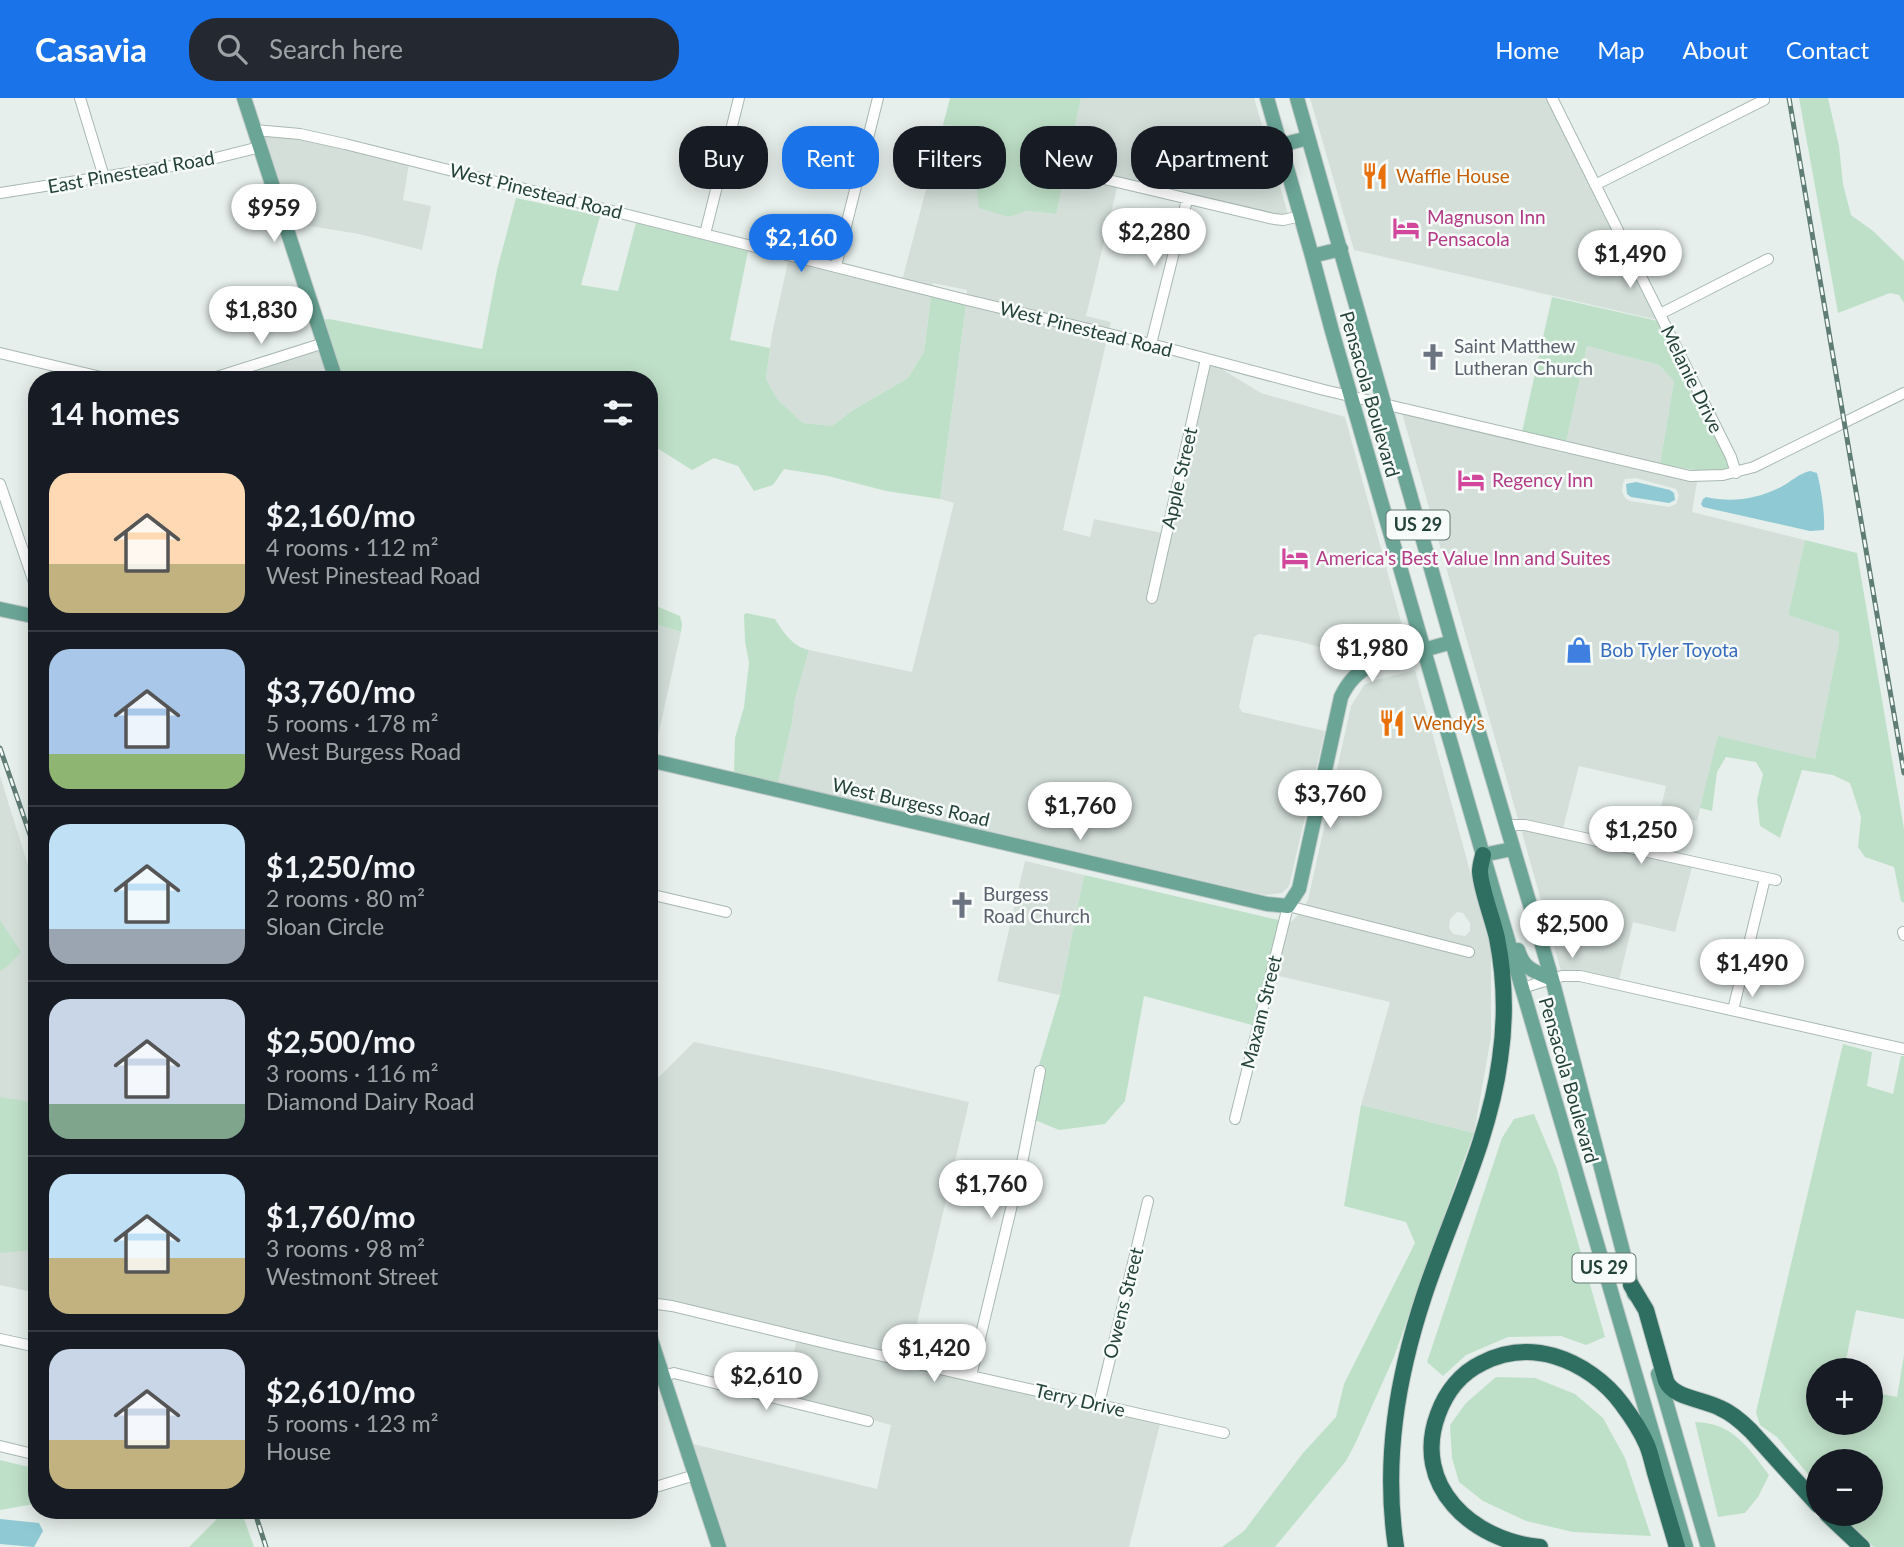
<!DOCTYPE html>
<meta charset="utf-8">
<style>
:root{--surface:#171b24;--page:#242831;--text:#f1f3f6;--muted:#9ea1a6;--line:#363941;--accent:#1a73e8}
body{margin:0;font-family:Lato,sans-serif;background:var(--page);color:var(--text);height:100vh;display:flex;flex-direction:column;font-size:26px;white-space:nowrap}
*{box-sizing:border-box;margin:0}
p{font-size:23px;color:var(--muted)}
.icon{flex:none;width:38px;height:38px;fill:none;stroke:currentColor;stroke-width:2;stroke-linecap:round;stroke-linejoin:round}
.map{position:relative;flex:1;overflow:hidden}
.sheet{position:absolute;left:28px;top:273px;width:630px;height:1148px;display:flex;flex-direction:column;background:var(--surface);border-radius:28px;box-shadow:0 4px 18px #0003}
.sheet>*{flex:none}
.top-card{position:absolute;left:679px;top:28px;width:665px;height:63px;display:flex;gap:14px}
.fabs{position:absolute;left:1806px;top:1260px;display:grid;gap:14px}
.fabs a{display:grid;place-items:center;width:77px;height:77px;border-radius:50%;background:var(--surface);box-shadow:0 4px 18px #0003;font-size:35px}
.price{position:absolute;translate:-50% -60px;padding:0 16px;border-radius:24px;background:#fff;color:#222;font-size:23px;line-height:46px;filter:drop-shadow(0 2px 4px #0008)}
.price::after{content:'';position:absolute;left:50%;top:42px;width:21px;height:16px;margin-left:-10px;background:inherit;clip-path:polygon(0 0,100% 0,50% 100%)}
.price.current{background:var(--accent);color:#fff}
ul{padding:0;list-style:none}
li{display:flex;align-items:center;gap:21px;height:175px;padding:0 21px}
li+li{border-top:2px solid var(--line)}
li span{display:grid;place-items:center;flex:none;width:196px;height:140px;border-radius:21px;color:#555}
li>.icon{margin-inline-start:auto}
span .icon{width:84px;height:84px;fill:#fffc;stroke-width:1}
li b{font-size:30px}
h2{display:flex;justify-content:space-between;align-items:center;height:84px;padding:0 21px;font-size:30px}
.chip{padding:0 24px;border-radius:28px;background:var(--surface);box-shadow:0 4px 18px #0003;font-size:24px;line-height:63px}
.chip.current{background:var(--accent);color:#fff}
header{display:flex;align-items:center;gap:42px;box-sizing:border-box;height:98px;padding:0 35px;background:var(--accent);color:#fff}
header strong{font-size:33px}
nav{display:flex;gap:38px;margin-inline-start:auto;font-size:24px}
.search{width:490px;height:63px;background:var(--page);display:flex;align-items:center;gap:18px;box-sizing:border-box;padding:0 24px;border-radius:28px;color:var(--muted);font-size:26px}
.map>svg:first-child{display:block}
.built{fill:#d4dfda;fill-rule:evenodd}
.green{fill:#bfe0c8}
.water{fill:#8ec9d4}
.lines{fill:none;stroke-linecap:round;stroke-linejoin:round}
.minor-casing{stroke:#a8b8b2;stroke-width:12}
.major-casing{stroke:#c2cac8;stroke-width:16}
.highway-casing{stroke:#c2cac8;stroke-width:18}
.minor{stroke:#fff;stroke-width:10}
.major{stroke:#6aa596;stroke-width:14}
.highway{stroke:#2f6f62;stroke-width:16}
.rail-casing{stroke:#5f7d75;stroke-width:5}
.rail{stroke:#f7fbf9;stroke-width:2.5;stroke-dasharray:8;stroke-linecap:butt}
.labels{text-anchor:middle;stroke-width:5;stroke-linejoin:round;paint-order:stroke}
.shield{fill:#f7fbf9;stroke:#637a73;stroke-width:2}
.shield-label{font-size:18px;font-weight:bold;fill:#24423a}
.street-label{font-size:19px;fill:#24423a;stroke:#f7fbf9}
.food-label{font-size:19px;fill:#c56008;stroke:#f7fbf9;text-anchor:start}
.hotel-label{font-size:19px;fill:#b23c85;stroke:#f7fbf9;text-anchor:start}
.worship-label{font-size:19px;fill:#5b616d;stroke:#f7fbf9;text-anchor:start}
.shop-label{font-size:19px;fill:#366cbe;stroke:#f7fbf9;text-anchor:start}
</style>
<header>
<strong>Casavia</strong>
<div class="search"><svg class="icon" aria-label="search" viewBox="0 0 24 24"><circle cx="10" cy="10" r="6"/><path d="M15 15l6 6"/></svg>Search here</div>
<nav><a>Home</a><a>Map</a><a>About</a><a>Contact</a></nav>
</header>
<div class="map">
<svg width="1904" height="1449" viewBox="0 0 1904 1449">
<rect width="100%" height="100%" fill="#e6efeb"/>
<!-- built -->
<path class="built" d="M 1081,0 L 1254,0 L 1288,116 L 1275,116 L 1101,75 L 1093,72 L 1087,67 L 1086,60 L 1078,62 L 1079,71 L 1085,79 L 1098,85 L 1117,90 L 1086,218 L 1111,224 L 1109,231 L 967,197 L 967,192 L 933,185 L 932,188 L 902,180 L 903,179 L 943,27 L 984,30 L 983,53 L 976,82 L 1009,119 L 1027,113 L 1055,116 Z
M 1310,0 L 1547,0 L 1658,222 L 1354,152 Z
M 261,38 L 299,41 L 409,66 L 403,102 L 431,108 L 422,152 L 359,136 L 310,128 L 292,132 Z
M 788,164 L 931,198 L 924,254 L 908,280 L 853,312 L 832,328 L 803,325 L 778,302 L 766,281 L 772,236 Z
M 966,207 L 1107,241 L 1063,432 L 1090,439 L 1094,421 L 1162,435 L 1147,504 L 1155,505 L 1209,267 L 1220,270 L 1261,295 L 1345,319 L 1406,542 L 1355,561 L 1344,556 L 1298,543 L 1259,536 L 1254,539 L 1239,609 L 1242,614 L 1325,633 L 1289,788 L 1282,795 L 1265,797 L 778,685 L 792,625 L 795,601 L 809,552 L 912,574 L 954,405 L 940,401 Z
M 1587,248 L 1659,267 L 1674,283 L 1660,366 L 1566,344 Z
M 321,251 L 331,282 L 257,282 L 254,272 Z
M 1402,315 L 1697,384 L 1692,414 L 1805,442 L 1788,517 L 1839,534 L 1839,544 L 1815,661 L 1719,639 L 1697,723 L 1660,714 L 1666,688 L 1579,668 L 1563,730 L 1518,721 ZM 1636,380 L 1676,391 L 1679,397 L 1676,406 L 1669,409 L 1630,403 L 1625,400 L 1622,393 L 1623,385 L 1625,381 Z
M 649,524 L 681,534 L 654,656 L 649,655 Z
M 1415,572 L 1491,850 L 1491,939 L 1474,1035 L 1361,1007 L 1390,904 L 1275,877 L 1288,824 L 1291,824 L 1299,816 L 1365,832 L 1382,838 L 1472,860 L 1474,850 L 1384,829 L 1367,822 L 1305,807 L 1308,802 L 1351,608 L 1364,587 L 1376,582 ZM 1457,814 L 1463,815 L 1470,825 L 1470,833 L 1465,838 L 1453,836 L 1449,830 L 1450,821 Z
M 0,678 L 37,796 L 37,1195 L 0,1187 Z
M 1521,731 L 1692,769 L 1675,834 L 1633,824 L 1619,882 L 1581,873 L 1561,873 Z
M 1025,763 L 1084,777 L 1060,897 L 997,883 Z
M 694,944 L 834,973 L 969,1004 L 909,1259 L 673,1203 L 649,1200 L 649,989 Z
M 796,1244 L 1160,1326 L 1129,1449 L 724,1449 L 689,1345 L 877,1391 L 891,1327 L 873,1322 L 873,1319 L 786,1298 Z"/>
<!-- green -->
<path class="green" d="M 950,0 L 1081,0 L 1056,116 L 1027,113 L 1009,119 L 979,110 L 976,82 L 983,53 L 984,30 L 943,27 Z
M 1799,0 L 1828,0 L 1839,48 L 1843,86 L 1851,117 L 1873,133 L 1904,163 L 1904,205 L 1899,197 L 1890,195 L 1838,215 Z
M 516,100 L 600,118 L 581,187 L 618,193 L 636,125 L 748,153 L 730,242 L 770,250 L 766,281 L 778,302 L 803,325 L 832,328 L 853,312 L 908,280 L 924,254 L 931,198 L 966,207 L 940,401 L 886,393 L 828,378 L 784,371 L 773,387 L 754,393 L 738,368 L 714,360 L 692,372 L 649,345 L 649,282 L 341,282 L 321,222 L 329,221 L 482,251 L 497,172 Z
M 1552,199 L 1658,223 L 1731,371 L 1701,373 L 1660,366 L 1674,283 L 1659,267 L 1587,248 L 1566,344 L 1522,334 Z
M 1805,442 L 1857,455 L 1904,731 L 1904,805 L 1901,803 L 1894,769 L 1865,759 L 1858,749 L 1861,719 L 1850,685 L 1833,677 L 1802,672 L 1780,740 L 1760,728 L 1757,702 L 1763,676 L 1756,664 L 1726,659 L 1717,674 L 1712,713 L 1700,710 L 1718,638 L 1815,661 L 1839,544 L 1839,534 L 1788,517 Z
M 649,505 L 680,518 L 682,526 L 681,534 L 649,524 Z
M 746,515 L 775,521 C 783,534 793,549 809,552 L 795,601 L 792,625 L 778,685 L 734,675 L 735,640 L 744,609 L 749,565 L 745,543 L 744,517 Z
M 1084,777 L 1279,822 L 1252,927 L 1144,898 L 1125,1003 L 1105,1026 L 1059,1032 L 1035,1022 L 1045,969 L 1039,967 L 1060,897 Z
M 0,822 L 21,854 L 8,868 L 0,873 Z
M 1843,946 L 1872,954 L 1867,988 L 1893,996 L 1901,958 L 1904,958 L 1904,1221 L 1856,1212 L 1844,1272 L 1818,1272 L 1818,1325 L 1871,1325 L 1871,1294 L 1897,1299 L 1904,1257 L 1904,1449 L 1874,1449 L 1857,1436 L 1841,1416 L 1871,1416 L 1871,1363 L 1818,1363 L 1818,1388 L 1777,1339 L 1760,1327 L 1756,1314 Z
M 0,999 L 37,1005 L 37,1152 L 0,1155 Z
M 1361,1007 L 1474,1035 L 1473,1037 L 1394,1259 L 1355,1346 L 1346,1363 L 1275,1449 L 1222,1449 L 1244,1433 L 1303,1355 L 1336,1319 L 1344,1286 L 1415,1145 L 1406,1124 L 1344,1108 Z
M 1534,1016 L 1557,1071 L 1605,1239 L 1586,1247 L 1561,1238 L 1508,1239 L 1466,1257 L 1443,1278 L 1427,1264 L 1502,1040 L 1514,1021 Z
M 1496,1279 L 1535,1280 L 1575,1296 L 1603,1320 L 1625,1360 L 1651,1438 L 1573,1434 L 1526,1423 L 1483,1403 L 1459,1384 L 1452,1360 L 1450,1327 L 1466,1305 Z
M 1695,1324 C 1733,1325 1748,1349 1769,1377 L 1758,1399 L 1745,1415 L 1718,1419 Z
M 0,1362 L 37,1371 L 37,1391 L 34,1406 L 0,1412 Z
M 226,1412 L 241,1412 L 254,1449 L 189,1449 Z"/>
<!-- water -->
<path class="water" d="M 1810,373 L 1817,375 C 1821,390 1825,415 1824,432 L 1810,433 L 1703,409 L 1701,406 L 1703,401 L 1706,399 C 1732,405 1757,401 1781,389 C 1792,383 1798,376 1810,373 Z
M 1636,384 L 1670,392 L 1674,395 L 1675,402 L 1669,405 L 1631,399 L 1627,396 L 1626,386 Z
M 0,1421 L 39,1425 L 43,1433 L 34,1449 L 0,1446 Z"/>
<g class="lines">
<defs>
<path id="minor" d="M 80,0 L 104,79
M 1552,0 L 1731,359 L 1736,375
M 255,32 L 300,36 L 345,46 L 967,202 L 1151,246 L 1324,292 L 1690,378 L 1723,377 L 1754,369 L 1904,295
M 1083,66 L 1087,74 L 1100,80 L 1274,121 L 1283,122 L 1301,118
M 1595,87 L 1764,2
M 0,95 L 204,63 L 260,49
M 705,136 L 739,0
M 836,168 L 878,0
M 1660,216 L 1768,161
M 1151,246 L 1187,102
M 0,255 L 114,282
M 207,282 L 324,245
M 0,386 L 37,493
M 1152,500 L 1206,261
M 1505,727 L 1525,727 L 1776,782
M 649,796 L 726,814
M 1903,834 L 1904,837
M 1522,890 L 1562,878 L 1580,878 L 1904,951
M 1733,912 L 1765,780
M 1235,1021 L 1288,808 L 1469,854
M 649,1205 L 672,1208 L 838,1248 L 1224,1335
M 0,1241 L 37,1249
M 663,1278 L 674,1275 L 868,1323
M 971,1278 L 1022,1065 L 1040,973
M 1099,1306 L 1148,1103
M 0,1348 L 37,1357
M 649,1391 L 695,1377"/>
<path id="major" d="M 244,0 L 336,282
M 1267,0 L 1312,158 L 1332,233 L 1483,757 L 1686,1449
M 1297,0 L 1452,544 L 1552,881 L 1634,1196
M 1281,47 L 1308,40
M 1312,158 L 1341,151
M 0,511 L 37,519
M 649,662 L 1267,806 L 1288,808 L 1299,791 L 1341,599 C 1348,584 1356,576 1370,567 L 1452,544
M 1483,757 L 1512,751
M 1518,852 C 1524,872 1534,873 1552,881
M 649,1236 L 719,1449
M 1658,1276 L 1708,1449"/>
<path id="highway" d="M 1631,1187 L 1646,1212 L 1666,1283 C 1673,1300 1703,1301 1720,1310 C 1732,1315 1742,1324 1751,1333 L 1818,1407
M 1827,1416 L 1862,1449
M 1396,1449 C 1383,1363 1397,1280 1424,1198 C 1450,1119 1489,1044 1500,961 C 1506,920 1505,880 1497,840 C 1493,822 1480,788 1480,773 C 1480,768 1482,762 1483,757
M 1540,1449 C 1473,1443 1411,1388 1438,1316 C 1446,1294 1461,1275 1482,1265 C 1505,1253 1529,1251 1554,1258 C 1581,1266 1606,1284 1622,1306 C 1631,1318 1641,1333 1647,1347 C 1651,1357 1653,1368 1656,1378 C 1663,1401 1670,1425 1677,1449"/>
</defs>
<!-- minor casing -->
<use href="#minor" class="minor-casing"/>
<!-- major casing -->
<use href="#major" class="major-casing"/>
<!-- highway casing -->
<use href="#highway" class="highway-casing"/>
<!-- minor -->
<use href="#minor" class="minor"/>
<!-- major -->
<use href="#major" class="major"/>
<!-- highway -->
<use href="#highway" class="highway"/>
<defs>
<path id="rail" d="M 1789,0 L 1904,675
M 0,650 L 37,757
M 254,1412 L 266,1449"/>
</defs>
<!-- rail casing -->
<use href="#rail" class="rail-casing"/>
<!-- rail -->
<use href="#rail" class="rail"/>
</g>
<!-- icons -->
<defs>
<symbol id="restaurant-bare" viewBox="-9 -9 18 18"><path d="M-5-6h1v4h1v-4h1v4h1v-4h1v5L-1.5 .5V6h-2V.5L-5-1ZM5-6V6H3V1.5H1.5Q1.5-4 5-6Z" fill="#e8710a" stroke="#f7fbf9" stroke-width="2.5" paint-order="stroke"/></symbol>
<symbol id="hotel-bare" viewBox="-9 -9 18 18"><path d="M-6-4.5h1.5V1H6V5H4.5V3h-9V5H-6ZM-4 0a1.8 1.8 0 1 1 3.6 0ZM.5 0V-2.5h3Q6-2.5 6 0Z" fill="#d1479c" stroke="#f7fbf9" stroke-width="2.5" paint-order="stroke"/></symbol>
<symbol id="church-bare" viewBox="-9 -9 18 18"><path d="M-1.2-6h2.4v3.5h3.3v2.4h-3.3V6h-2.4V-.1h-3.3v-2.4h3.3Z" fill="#6b7280" stroke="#f7fbf9" stroke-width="2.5" paint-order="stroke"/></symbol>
<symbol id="shop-bare" viewBox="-9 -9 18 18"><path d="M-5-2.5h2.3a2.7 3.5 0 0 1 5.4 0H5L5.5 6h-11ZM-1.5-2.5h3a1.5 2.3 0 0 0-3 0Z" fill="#3f7fe0" stroke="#f7fbf9" stroke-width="2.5" paint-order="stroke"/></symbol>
</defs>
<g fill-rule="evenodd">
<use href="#restaurant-bare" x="1356" y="59" width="38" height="38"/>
<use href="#hotel-bare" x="1387" y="111" width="38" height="38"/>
<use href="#church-bare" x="1414" y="240" width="38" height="38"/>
<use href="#hotel-bare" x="1452" y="363" width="38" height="38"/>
<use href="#hotel-bare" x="1276" y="441" width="38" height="38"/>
<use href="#shop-bare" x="1560" y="533" width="38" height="38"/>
<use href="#restaurant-bare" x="1373" y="606" width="38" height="38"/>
<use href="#church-bare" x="943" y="788" width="38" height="38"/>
</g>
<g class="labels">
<!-- shield labels -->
<g class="shield">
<rect x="1386.5" y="412.5" width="63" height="29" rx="5"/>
<rect x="1572.5" y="1155.5" width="63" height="29" rx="5"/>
</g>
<g class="shield-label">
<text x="1418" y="433">US 29</text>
<text x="1604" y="1176">US 29</text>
</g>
<!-- street labels -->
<g class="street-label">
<text transform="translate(131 74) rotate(-10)" y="7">East Pinestead Road</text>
<text transform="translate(536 93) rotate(14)" y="7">West Pinestead Road</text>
<text transform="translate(1086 231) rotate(14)" y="7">West Pinestead Road</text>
<text transform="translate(1692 281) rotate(64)" y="7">Melanie Drive</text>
<text transform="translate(1370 296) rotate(74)" y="7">Pensacola Boulevard</text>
<text transform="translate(1179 380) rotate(-77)" y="7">Apple Street</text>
<text transform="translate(911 704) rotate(13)" y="7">West Burgess Road</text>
<text transform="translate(1261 914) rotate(-76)" y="7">Maxam Street</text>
<text transform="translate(1569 982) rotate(74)" y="7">Pensacola Boulevard</text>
<text transform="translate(1123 1205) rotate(-76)" y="7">Owens Street</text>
<text transform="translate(1080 1302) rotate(13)" y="7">Terry Drive</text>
</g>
<!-- food labels -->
<g class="food-label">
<text x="1396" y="85">Waffle House</text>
<text x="1413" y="632">Wendy's</text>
</g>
<!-- hotel labels -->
<g class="hotel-label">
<text x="1427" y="126">Magnuson Inn<tspan x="1427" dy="22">Pensacola</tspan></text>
<text x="1492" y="389">Regency Inn</text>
<text x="1316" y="467">America's Best Value Inn and Suites</text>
</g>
<!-- worship labels -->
<g class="worship-label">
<text x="1454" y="255">Saint Matthew<tspan x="1454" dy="22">Lutheran Church</tspan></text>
<text x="983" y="803">Burgess<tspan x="983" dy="22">Road Church</tspan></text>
</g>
<!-- shop labels -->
<g class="shop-label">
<text x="1600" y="559">Bob Tyler Toyota</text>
</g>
</g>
</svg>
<div class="fabs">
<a>+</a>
<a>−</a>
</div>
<b class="price" style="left:274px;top:146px">$959</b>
<b class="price" style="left:1154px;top:170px">$2,280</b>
<b class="price current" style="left:801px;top:176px">$2,160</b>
<b class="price" style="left:1630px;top:192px">$1,490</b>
<b class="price" style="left:261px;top:248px">$1,830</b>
<b class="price" style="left:1372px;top:586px">$1,980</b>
<b class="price" style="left:1330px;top:732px">$3,760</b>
<b class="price" style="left:1080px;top:744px">$1,760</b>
<b class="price" style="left:1641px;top:768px">$1,250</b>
<b class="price" style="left:1572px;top:862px">$2,500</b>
<b class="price" style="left:1752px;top:901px">$1,490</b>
<b class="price" style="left:991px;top:1122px">$1,760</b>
<b class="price" style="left:934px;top:1286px">$1,420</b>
<b class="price" style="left:766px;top:1314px">$2,610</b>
<div class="top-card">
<a class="chip">Buy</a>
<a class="chip current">Rent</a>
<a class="chip">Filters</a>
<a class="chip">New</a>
<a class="chip">Apartment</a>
</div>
<section class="sheet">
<h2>14 homes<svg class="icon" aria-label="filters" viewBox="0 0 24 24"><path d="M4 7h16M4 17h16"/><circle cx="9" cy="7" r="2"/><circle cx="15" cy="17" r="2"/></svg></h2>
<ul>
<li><span style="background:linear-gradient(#ffd9b3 65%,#c2b280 0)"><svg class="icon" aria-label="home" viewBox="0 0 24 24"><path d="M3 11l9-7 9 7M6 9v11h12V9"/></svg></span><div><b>$2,160/mo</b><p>4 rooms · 112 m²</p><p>West Pinestead Road</p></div></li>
<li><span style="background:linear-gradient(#a9c7e8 75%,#8fb573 0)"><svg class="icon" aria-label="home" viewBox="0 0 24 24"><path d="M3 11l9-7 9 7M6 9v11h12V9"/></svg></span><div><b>$3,760/mo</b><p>5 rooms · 178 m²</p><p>West Burgess Road</p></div></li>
<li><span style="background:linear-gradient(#bfe0f5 75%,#9aa5b1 0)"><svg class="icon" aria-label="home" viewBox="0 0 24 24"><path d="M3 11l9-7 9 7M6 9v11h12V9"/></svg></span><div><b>$1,250/mo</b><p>2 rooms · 80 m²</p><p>Sloan Circle</p></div></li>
<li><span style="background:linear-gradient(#c9d6e8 75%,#7fa58c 0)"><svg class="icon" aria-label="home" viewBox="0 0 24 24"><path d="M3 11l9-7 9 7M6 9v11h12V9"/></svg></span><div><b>$2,500/mo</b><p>3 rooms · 116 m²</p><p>Diamond Dairy Road</p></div></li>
<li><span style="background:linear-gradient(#bfe0f5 60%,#c2b280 0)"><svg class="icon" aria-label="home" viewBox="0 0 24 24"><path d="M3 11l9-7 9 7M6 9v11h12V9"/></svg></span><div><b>$1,760/mo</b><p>3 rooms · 98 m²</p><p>Westmont Street</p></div></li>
<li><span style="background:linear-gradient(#c9d6e8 65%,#c2b280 0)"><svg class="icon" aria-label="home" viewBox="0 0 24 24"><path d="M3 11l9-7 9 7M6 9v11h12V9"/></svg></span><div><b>$2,610/mo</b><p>5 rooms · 123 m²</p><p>House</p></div></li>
</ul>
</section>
</div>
